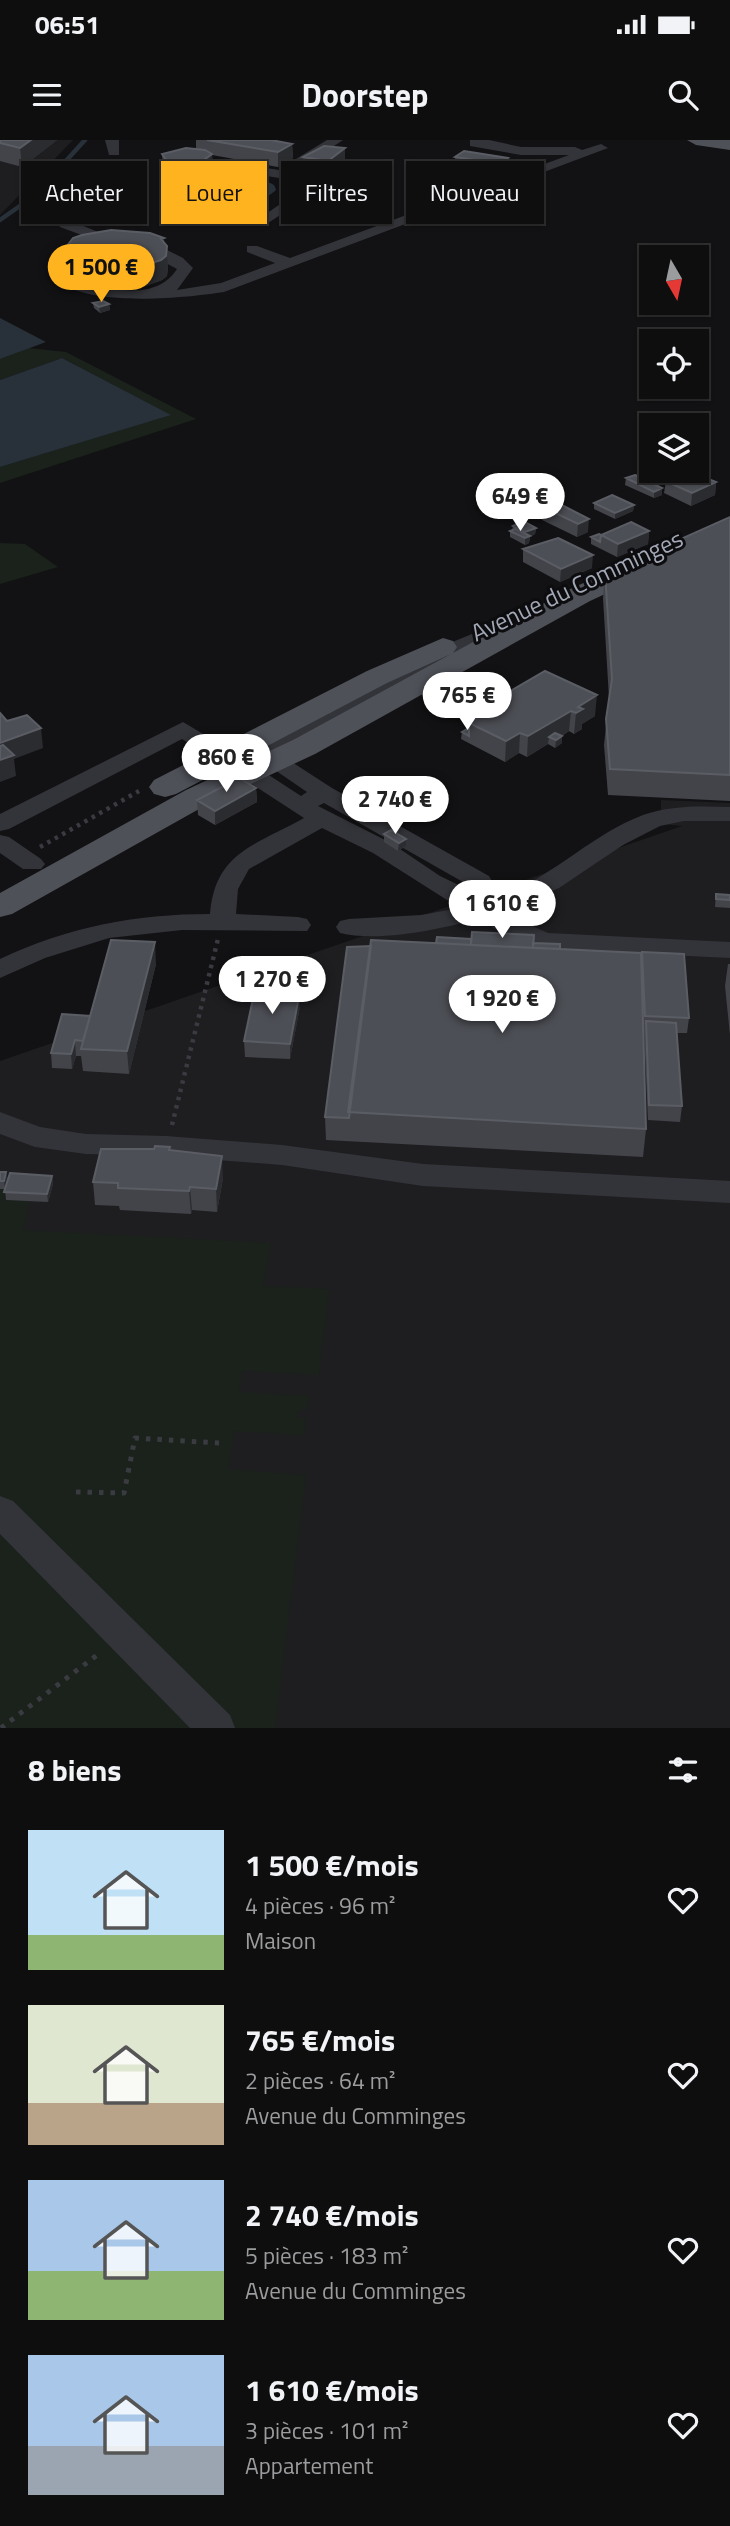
<!DOCTYPE html>
<html lang="fr">
<meta charset="utf-8">
<style>
:root{--surface:#0e0e0f;--page:#1c1c1d;--text:#f1f3f6;--muted:#9b9c9e;--line:#2e2e2f;--accent:#ffb31f}
body{margin:0;font-family:"Titillium Web",sans-serif;background:var(--page);color:var(--text);height:100vh;display:flex;flex-direction:column;font-size:26px;white-space:nowrap}
*{box-sizing:border-box;margin:0}
p{font-size:23px;color:var(--muted)}
.icon{flex:none;width:38px;height:38px;fill:none;stroke:currentColor;stroke-width:2;stroke-linecap:round;stroke-linejoin:round}
.map{position:relative;height:1588px;overflow:hidden}
.panel{display:flex;flex-direction:column;background:var(--surface);flex:1}
.panel>*{flex:none}
.top-card{position:absolute;left:21px;top:21px;width:690px;height:63px;display:flex;gap:14px}
.needle{width:46px;rotate:171deg}
.controls{position:absolute;left:639px;top:105px;display:grid;gap:14px}
.controls a{display:grid;place-items:center;width:70px;height:70px;border-radius:0px;background:var(--surface);box-shadow:0 2px 5px #0004,0 0 0 2px var(--line);font-size:35px}
.price{position:absolute;translate:-50% -60px;padding:0 16px;border-radius:24px;background:#fff;color:#222;font-size:23px;line-height:46px;filter:drop-shadow(0 2px 4px #0008)}
.price::after{content:'';position:absolute;left:50%;top:42px;width:21px;height:16px;margin-left:-10px;background:inherit;clip-path:polygon(0 0,100% 0,50% 100%)}
.price.active{background:var(--accent);color:#111}
ul{padding:0;list-style:none}
li{display:flex;align-items:center;gap:21px;height:175px;padding:0 28px}
li span{display:grid;place-items:center;flex:none;width:196px;height:140px;border-radius:0px;color:#555}
li>.icon{margin-inline-start:auto}
span .icon{width:84px;height:84px;fill:#fffc;stroke-width:1}
li b{font-size:30px}
h2{display:flex;justify-content:space-between;align-items:center;height:84px;padding:0 28px;font-size:30px}
.chip{padding:0 24px;border-radius:0px;background:var(--surface);box-shadow:0 2px 5px #0004,0 0 0 2px var(--line);font-size:24px;line-height:63px}
.chip.active{background:var(--accent);color:#111}
.status{display:flex;justify-content:space-between;align-items:center;height:49px;padding:0 35px;background:var(--surface);direction:ltr}
.status svg{height:19px;fill:currentColor}
header{display:flex;justify-content:space-between;align-items:center;height:91px;padding:0 28px;background:var(--surface);font-size:32px;font-weight:700}
.map>svg:first-child{display:block}
.built{fill:#1e1e21}
.green{fill:#1a221b}
.water{fill:#283139}
.lines{fill:none;stroke-linecap:round;stroke-linejoin:round}
.stream{stroke:#283139;stroke-width:4.5}
.path-far1{stroke:#393b41;stroke-width:4.5;stroke-dasharray:3.5 5;stroke-linecap:butt}
.path{stroke:#393b41;stroke-width:5;stroke-dasharray:4.5 7;stroke-linecap:butt}
.minor{fill:#333439;fill-rule:evenodd}
.major{fill:#4f5159;fill-rule:evenodd}
.wall{fill:#43444a}
.shaded-wall{fill:#2b2c30}
.building{fill:#4d4f56;stroke:#5b5d65;stroke-width:2}
.labels{text-anchor:middle;stroke-width:6;stroke-linejoin:round;paint-order:stroke}
.street-label{font-size:24px;fill:#a2a8b6;stroke:#0d0d0f}
</style>
<div class="status"><b>06:51</b><svg viewBox="0 0 49 12"><path d="M0 12V9h3v3zM5 12V6h3v6zM10 12V3h3v9zM15 12V0h3v12zM26 1h20v11H26zM47 4h2v5h-2z"/></svg></div>
<header><svg class="icon" aria-label="menu" viewBox="0 0 24 24"><path d="M4 6h16M4 12h16M4 18h16"/></svg>Doorstep<svg class="icon" aria-label="search" viewBox="0 0 24 24"><circle cx="10" cy="10" r="6"/><path d="M15 15l6 6"/></svg></header>
<div class="map">
<svg width="730" height="1588" viewBox="0 0 730 1588">
<rect width="100%" height="100%" fill="#121214"/>
<!-- built -->
<path class="built" d="M 0,0 L 73,0 L 0,75 Z
M 661,660 L 730,663 L 730,1588 L 0,1588 L 0,921 L 682,686 L 661,684 Z"/>
<!-- green -->
<path class="green" d="M 29,208 L 66,212 L 196,279 L 0,343 L 0,327 L 170,275 L 62,218 L 0,240 L 0,219 Z
M 0,403 L 25,404 L 58,427 L 0,444 Z
M 0,1049 L 9,1049 L 6,1060 L 29,1061 L 23,1090 L 271,1103 L 263,1146 L 329,1149 L 319,1235 L 242,1231 L 239,1252 L 309,1256 L 307,1270 L 298,1270 L 297,1277 L 306,1278 L 304,1295 L 234,1291 L 228,1329 L 306,1335 L 275,1588 L 226,1588 L 0,1362 Z
M 0,1384 L 201,1588 L 0,1588 Z"/>
<!-- water -->
<path class="water" d="M 239,35 L 259,37 L 274,45 L 276,50 C 259,67 210,69 194,51 L 196,45 L 212,38 Z
M 0,178 L 46,202 L 0,219 Z
M 62,218 L 171,275 L 0,327 L 0,240 Z"/>
<g class="lines">
<!-- stream -->
<path class="stream" d="M 0,80 L 34,56 L 85,0"/>
<!-- path-far1 -->
<path class="path-far1" d="M 40,707 L 139,651
M 172,985 L 218,799"/>
<!-- path -->
<path class="path" d="M 76,1352 L 124,1353 L 135,1298 L 219,1303
M 1,1588 L 101,1512"/>
<!-- minor -->
<path class="minor" d="M 105,0 L 119,0 L 119,15 L 109,15 Z
M 327,0 L 343,0 L 301,28 L 291,28 L 291,22 Z
M 470,0 L 489,0 L 521,7 L 575,7 L 582,10 L 601,4 L 608,8 L 224,152 C 185,158 82,169 52,136 L 50,126 L 62,113 L 103,103 L 60,87 L 47,66 L 49,63 L 66,40 L 119,30 L 136,21 L 143,25 L 128,37 L 76,46 L 61,66 L 71,81 L 123,102 L 165,109 L 183,118 L 193,128 L 177,150 L 221,143 L 275,123 L 247,112 L 247,106 L 257,106 L 290,118 L 569,15 L 521,15 L 470,6 ZM 111,111 L 149,114 L 177,129 C 154,165 100,148 67,133 L 66,127 L 72,119 Z
M 191,16 L 316,36 L 321,37 L 326,45 L 265,85 L 260,84 L 260,78 L 311,43 L 186,23 L 186,17 Z
M 514,477 L 522,478 L 525,483 L 522,488 L 461,515 L 281,615 L 332,648 L 489,736 L 501,756 C 553,737 592,694 643,675 C 671,665 701,666 730,667 L 730,681 L 684,681 L 660,686 L 623,705 L 559,748 L 509,770 L 512,777 L 548,793 L 730,802 L 730,818 L 543,809 L 493,788 L 486,777 C 446,788 380,803 340,793 L 336,787 L 340,781 L 349,779 L 421,775 L 465,767 L 447,760 L 373,713 L 322,688 L 249,729 L 238,749 L 236,774 L 298,777 L 307,779 L 311,785 L 307,791 L 182,790 L 109,798 L 45,818 L 0,838 L 0,819 C 67,787 136,774 210,774 C 215,712 256,705 304,678 L 241,637 L 229,641 L 221,639 L 217,634 L 225,627 L 182,599 L 9,689 L 0,691 L 0,674 L 183,582 L 242,617 L 445,505 ZM 261,626 L 269,626 L 307,652 L 301,656 L 258,628 ZM 324,663 L 470,746 L 473,752 L 440,736 L 391,703 L 318,666 Z
M 0,695 L 9,697 L 41,719 L 45,724 L 41,729 L 23,729 L 0,713 Z
M 0,972 L 40,987 L 86,994 L 166,996 L 282,1005 L 423,1024 L 730,1041 L 730,1063 L 423,1046 L 282,1025 L 166,1016 L 86,1014 L 35,1007 L 0,994 Z
M 0,1356 L 13,1361 L 230,1575 L 235,1588 L 190,1588 L 0,1394 Z"/>
<!-- major -->
<path class="major" d="M 687,0 L 730,0 L 730,10 L 696,5 Z
M 730,378 L 730,396 L 590,461 L 315,614 L 208,664 L 12,774 L 0,777 L 0,753 L 186,650 L 293,600 L 451,514 L 387,543 L 176,654 L 165,657 L 154,654 L 149,647 L 154,640 L 367,531 L 443,498 L 453,501 L 457,507 L 453,513 L 570,449 Z"/>
</g>
<!-- wall -->
<path class="wall" d="M 0,0 L 57,0 L 22,27 L 0,21 Z
M 196,0 L 271,0 L 292,4 L 293,18 L 278,27 L 212,15 L 213,29 L 202,37 L 168,36 L 163,29 L 162,14 L 196,9 Z
M 303,17 L 345,19 L 329,31 L 303,27 Z
M 455,17 L 508,18 L 508,29 L 500,34 L 455,27 Z
M 537,22 L 537,27 L 531,32 L 517,29 L 517,24 Z
M 310,30 L 310,45 L 299,49 L 283,46 L 282,31 Z
M 164,98 L 164,103 L 167,106 L 168,126 L 167,136 L 162,140 L 143,147 L 120,149 L 85,141 L 71,133 L 69,126 L 67,106 Z
M 93,163 L 109,164 L 110,170 L 100,173 L 94,168 Z
M 652,331 L 689,331 L 716,342 L 715,355 L 691,366 L 664,353 L 667,335 L 658,339 L 652,336 Z
M 626,338 L 662,355 L 654,358 L 625,345 Z
M 556,362 L 588,392 L 577,397 L 542,380 L 543,367 Z
M 594,363 L 634,365 L 633,371 L 615,379 L 594,369 Z
M 730,377 L 730,661 L 608,655 L 604,605 L 609,558 L 603,458 L 605,433 Z
M 513,386 L 536,388 L 535,394 L 530,397 L 529,403 L 525,405 L 510,397 L 510,391 L 512,390 Z
M 649,391 L 648,404 L 617,417 L 591,404 L 591,397 L 601,395 Z
M 523,409 L 592,428 L 560,442 L 523,422 Z
M 545,531 L 595,576 L 582,584 L 582,589 L 574,594 L 569,591 L 562,596 L 562,603 L 555,608 L 548,604 L 527,617 L 519,613 L 505,622 L 461,599 L 462,592 L 469,588 L 469,583 L 476,579 L 476,571 Z
M 256,648 L 257,662 L 215,685 L 198,675 L 197,660 Z
M 384,694 L 406,706 L 398,711 L 384,702 Z
M 716,754 L 730,755 L 730,768 L 715,767 Z
M 436,803 L 533,803 L 560,809 L 641,813 L 689,878 L 687,893 L 677,893 L 682,966 L 680,982 L 648,980 L 644,892 L 646,989 L 643,1017 L 326,1000 L 325,977 Z
M 156,824 L 129,934 L 83,931 L 81,916 L 76,916 L 72,929 L 52,928 L 51,913 L 90,876 Z
M 728,824 L 730,824 L 730,895 L 725,846 Z
M 300,866 L 290,919 L 245,917 L 244,901 Z
M 154,1009 L 170,1011 L 223,1038 L 217,1072 L 192,1070 L 191,1074 L 120,1070 L 119,1066 L 95,1065 L 93,1042 Z
M 0,1032 L 6,1032 L 8,1040 L 52,1036 L 53,1044 L 48,1062 L 6,1060 L 5,1049 L 0,1049 Z"/>
<!-- shaded-wall -->
<path class="shaded-wall" d="M 31,0 L 57,0 L 22,27 L 20,8 Z
M 292,4 L 293,18 L 278,27 L 278,12 Z
M 345,8 L 345,19 L 329,31 L 328,21 Z
M 212,14 L 213,29 L 202,37 L 201,22 Z
M 508,18 L 508,29 L 500,34 L 500,24 Z
M 537,22 L 537,27 L 531,32 L 531,27 Z
M 310,30 L 310,45 L 299,49 L 298,34 Z
M 164,98 L 165,116 L 167,106 L 168,126 L 167,136 L 162,140 L 143,147 L 120,149 L 118,128 Z
M 109,164 L 110,170 L 100,173 L 99,167 Z
M 663,331 L 674,331 L 658,339 L 659,332 Z
M 716,342 L 715,355 L 691,366 L 692,353 Z
M 662,348 L 662,355 L 654,358 L 654,352 Z
M 634,365 L 633,371 L 615,379 L 615,373 Z
M 589,379 L 588,392 L 577,397 L 578,384 Z
M 536,388 L 535,394 L 530,397 L 529,403 L 525,405 L 525,392 Z
M 649,391 L 648,404 L 617,417 L 618,404 Z
M 593,415 L 592,428 L 560,442 L 561,429 Z
M 597,555 L 595,576 L 582,584 L 582,589 L 574,594 L 576,573 L 578,567 Z
M 571,571 L 569,591 L 555,600 L 549,597 L 548,604 L 527,617 L 528,596 Z
M 41,588 L 43,608 L 14,619 L 16,636 L 0,642 L 0,603 Z
M 520,593 L 519,613 L 505,622 L 506,601 Z
M 562,596 L 562,603 L 555,608 L 556,600 Z
M 256,648 L 257,662 L 215,685 L 215,671 Z
M 406,699 L 406,706 L 398,711 L 399,703 Z
M 155,802 L 156,824 L 129,934 L 127,911 Z
M 300,851 L 300,866 L 290,919 L 290,904 Z
M 75,900 L 76,916 L 72,929 L 71,914 Z
M 222,1016 L 223,1038 L 217,1072 L 216,1049 Z
M 6,1032 L 8,1040 L 5,1049 L 4,1041 Z
M 52,1036 L 53,1044 L 48,1062 L 47,1054 Z
M 190,1047 L 192,1070 L 191,1074 L 189,1051 Z"/>
<!-- building -->
<path class="building" d="M 0,0 L 31,0 L 20,8 L 0,3 Z
M 207,0 L 271,0 L 292,4 L 278,12 Z
M 324,6 L 345,8 L 328,21 L 303,17 Z
M 186,8 L 205,10 L 212,14 L 201,22 L 167,21 L 162,14 Z
M 464,11 L 508,18 L 500,24 L 455,17 Z
M 523,20 L 537,22 L 531,27 L 517,24 Z
M 295,25 L 310,30 L 298,34 L 282,31 L 284,27 Z
M 111,90 L 150,93 L 164,98 L 161,99 L 167,106 L 166,116 L 161,120 L 142,126 L 118,128 L 83,120 L 69,112 L 67,106 L 73,98 L 82,95 Z
M 103,161 L 109,164 L 99,167 L 93,163 Z
M 673,331 L 689,331 L 716,342 L 692,353 L 665,341 L 674,337 L 667,333 Z
M 635,335 L 662,348 L 654,352 L 626,338 Z
M 612,355 L 634,365 L 615,373 L 594,363 Z
M 556,362 L 589,379 L 578,384 L 543,367 Z
M 730,377 L 730,635 L 610,629 L 606,579 L 612,539 L 605,433 Z
M 523,381 L 536,388 L 525,392 L 513,386 Z
M 631,382 L 649,391 L 618,404 L 601,395 Z
M 515,389 L 530,396 L 525,398 L 510,391 Z
M 599,394 L 601,395 L 600,402 L 591,397 Z
M 558,398 L 593,415 L 561,429 L 523,409 Z
M 545,531 L 597,555 L 578,567 L 583,569 L 576,573 L 571,571 L 528,596 L 520,593 L 506,601 L 469,583 L 484,574 L 476,571 Z
M 0,573 L 7,581 L 27,575 L 41,588 L 0,603 Z
M 469,588 L 469,596 L 462,592 Z
M 555,593 L 562,596 L 556,600 L 549,597 Z
M 3,605 L 14,615 L 0,620 L 0,606 Z
M 239,638 L 256,648 L 215,671 L 197,660 Z
M 391,690 L 406,699 L 399,703 L 384,694 Z
M 716,754 L 730,755 L 730,760 L 716,759 Z
M 472,792 L 534,795 L 533,808 L 471,805 Z
M 437,797 L 471,799 L 471,805 L 436,803 Z
M 111,800 L 155,802 L 127,911 L 81,909 Z
M 371,800 L 641,813 L 646,989 L 348,972 Z
M 533,803 L 560,804 L 560,809 L 533,808 Z
M 371,806 L 349,978 L 325,977 L 347,807 Z
M 642,812 L 684,814 L 689,878 L 645,876 Z
M 255,849 L 300,851 L 290,904 L 244,901 Z
M 62,874 L 90,876 L 83,901 L 75,900 L 71,914 L 51,913 Z
M 646,881 L 676,883 L 682,966 L 649,965 Z
M 155,1006 L 170,1007 L 169,1010 L 222,1016 L 216,1049 L 190,1047 L 189,1051 L 118,1048 L 118,1043 L 93,1042 L 101,1009 L 154,1009 Z
M 0,1032 L 6,1032 L 4,1041 L 0,1041 Z
M 10,1033 L 52,1036 L 47,1054 L 4,1052 Z"/>
<g class="labels">
<!-- street labels -->
<g class="street-label">
<text transform="translate(577 446) rotate(-25)" y="8">Avenue du Comminges</text>
</g>
</g>
</svg>
<div class="controls">
<a><svg class="needle" viewBox="-14 -14 28 28"><path d="M0-13l5 13h-10z" fill="#e53935"/><path d="M0 13l5-13h-10z" fill="#9b9c9e"/></svg></a>
<a><svg class="icon" aria-label="locate" viewBox="0 0 24 24"><circle cx="12" cy="12" r="6"/><path d="M12 2v4M12 18v4M2 12h4M18 12h4"/></svg></a>
<a><svg class="icon" aria-label="layers" viewBox="0 0 24 24"><path d="M12 4l9 5-9 5-9-5zM3 14l9 5 9-5"/></svg></a>
</div>
<b class="price active" style="left:101px;top:164px">1 500 €</b>
<b class="price" style="left:520px;top:393px">649 €</b>
<b class="price" style="left:467px;top:592px">765 €</b>
<b class="price" style="left:226px;top:654px">860 €</b>
<b class="price" style="left:395px;top:696px">2 740 €</b>
<b class="price" style="left:502px;top:800px">1 610 €</b>
<b class="price" style="left:272px;top:876px">1 270 €</b>
<b class="price" style="left:502px;top:895px">1 920 €</b>
<div class="top-card">
<a class="chip">Acheter</a>
<a class="chip active">Louer</a>
<a class="chip">Filtres</a>
<a class="chip">Nouveau</a>
</div>
</div>
<section class="panel">
<h2>8 biens<svg class="icon" aria-label="filters" viewBox="0 0 24 24"><path d="M4 7h16M4 17h16"/><circle cx="9" cy="7" r="2"/><circle cx="15" cy="17" r="2"/></svg></h2>
<ul>
<li><span style="background:linear-gradient(#bfe0f5 75%,#8fb573 0)"><svg class="icon" aria-label="home" viewBox="0 0 24 24"><path d="M3 11l9-7 9 7M6 9v11h12V9"/></svg></span><div><b>1 500 €/mois</b><p>4 pièces · 96 m²</p><p>Maison</p></div><svg class="icon" aria-label="heart" viewBox="0 0 24 24"><path d="M12 20l-8-8c-3-5 5-10 8-4 3-6 11-1 8 4z"/></svg></li>
<li><span style="background:linear-gradient(#dfe7d0 70%,#b9a48a 0)"><svg class="icon" aria-label="home" viewBox="0 0 24 24"><path d="M3 11l9-7 9 7M6 9v11h12V9"/></svg></span><div><b>765 €/mois</b><p>2 pièces · 64 m²</p><p>Avenue du Comminges</p></div><svg class="icon" aria-label="heart" viewBox="0 0 24 24"><path d="M12 20l-8-8c-3-5 5-10 8-4 3-6 11-1 8 4z"/></svg></li>
<li><span style="background:linear-gradient(#a9c7e8 65%,#8fb573 0)"><svg class="icon" aria-label="home" viewBox="0 0 24 24"><path d="M3 11l9-7 9 7M6 9v11h12V9"/></svg></span><div><b>2 740 €/mois</b><p>5 pièces · 183 m²</p><p>Avenue du Comminges</p></div><svg class="icon" aria-label="heart" viewBox="0 0 24 24"><path d="M12 20l-8-8c-3-5 5-10 8-4 3-6 11-1 8 4z"/></svg></li>
<li><span style="background:linear-gradient(#a9c7e8 65%,#9aa5b1 0)"><svg class="icon" aria-label="home" viewBox="0 0 24 24"><path d="M3 11l9-7 9 7M6 9v11h12V9"/></svg></span><div><b>1 610 €/mois</b><p>3 pièces · 101 m²</p><p>Appartement</p></div><svg class="icon" aria-label="heart" viewBox="0 0 24 24"><path d="M12 20l-8-8c-3-5 5-10 8-4 3-6 11-1 8 4z"/></svg></li>
</ul>
</section>
